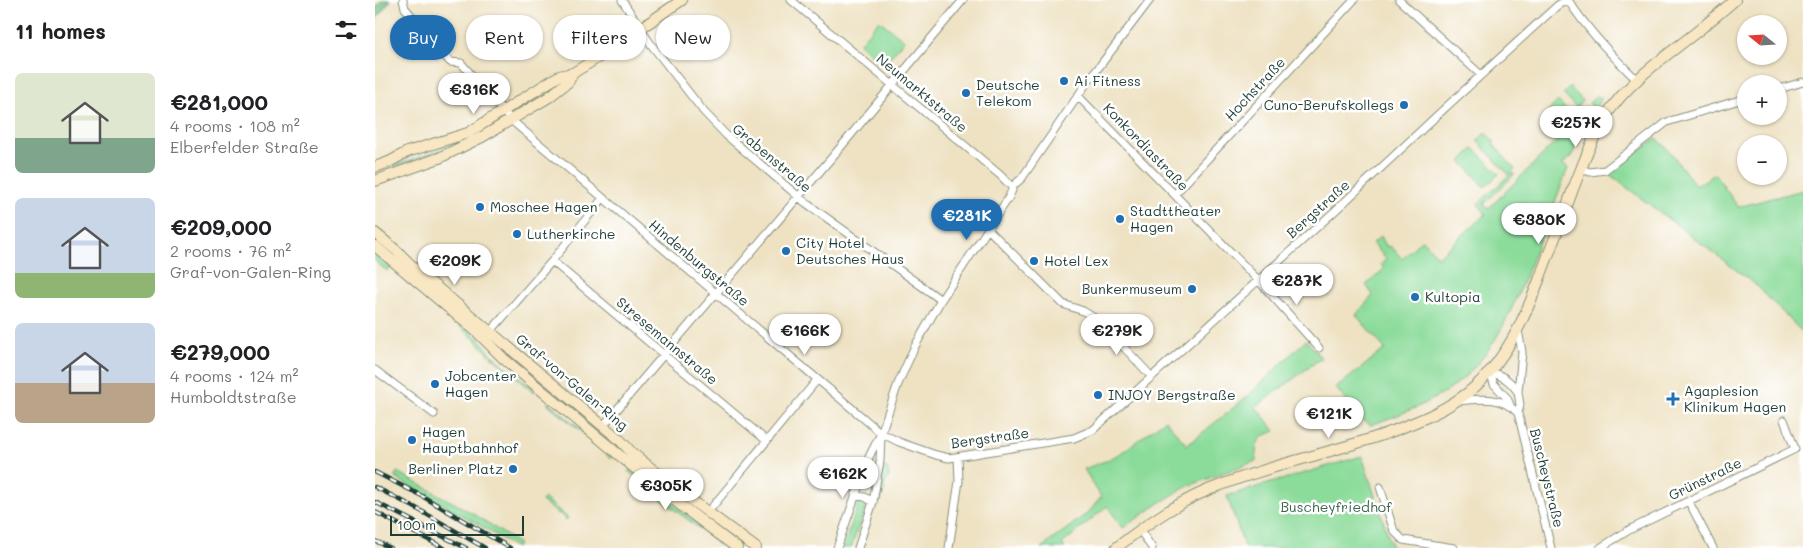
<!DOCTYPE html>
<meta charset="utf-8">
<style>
:root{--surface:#fff;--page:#f2f2f2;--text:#202124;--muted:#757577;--accent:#1f6fb2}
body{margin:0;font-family:Mali,sans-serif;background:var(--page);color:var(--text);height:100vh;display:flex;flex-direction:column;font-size:19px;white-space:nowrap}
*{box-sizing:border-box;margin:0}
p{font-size:16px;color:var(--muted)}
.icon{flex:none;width:28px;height:28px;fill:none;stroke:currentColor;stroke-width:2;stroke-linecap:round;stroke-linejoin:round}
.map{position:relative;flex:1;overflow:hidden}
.sheet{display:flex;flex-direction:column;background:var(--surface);width:375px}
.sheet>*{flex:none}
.banner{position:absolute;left:15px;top:15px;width:475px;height:45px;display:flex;gap:10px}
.needle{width:32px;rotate:288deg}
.fabs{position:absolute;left:1362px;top:15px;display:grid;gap:10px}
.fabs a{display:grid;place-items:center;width:50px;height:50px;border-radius:50%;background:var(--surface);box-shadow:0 1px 4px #0004;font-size:25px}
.scale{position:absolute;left:15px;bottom:12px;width:134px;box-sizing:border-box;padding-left:5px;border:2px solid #1f3d34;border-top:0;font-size:14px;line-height:18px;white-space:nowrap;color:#1f3d34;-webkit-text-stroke:4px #fff;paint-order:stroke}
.price{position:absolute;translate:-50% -42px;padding:0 11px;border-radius:18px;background:#fff;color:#222;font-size:16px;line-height:32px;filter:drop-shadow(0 1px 2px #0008)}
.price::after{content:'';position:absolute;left:50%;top:30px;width:15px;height:11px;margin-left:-8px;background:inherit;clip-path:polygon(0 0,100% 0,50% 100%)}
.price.on{background:var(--accent);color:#fff}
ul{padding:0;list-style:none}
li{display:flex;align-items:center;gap:15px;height:125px;padding:0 15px}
li span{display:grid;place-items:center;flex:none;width:140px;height:100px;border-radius:8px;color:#555}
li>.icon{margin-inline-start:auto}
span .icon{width:60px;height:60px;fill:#fffc;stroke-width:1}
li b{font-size:21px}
h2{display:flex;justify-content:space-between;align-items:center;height:60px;padding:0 15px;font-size:21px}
.tag{padding:0 18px;border-radius:22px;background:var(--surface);box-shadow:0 1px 4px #0004;font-size:18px;line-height:45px}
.tag.on{background:var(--accent);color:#fff}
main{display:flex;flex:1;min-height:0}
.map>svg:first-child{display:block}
.green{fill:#8bdb9a;stroke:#558c67}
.forest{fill:#70bb82;stroke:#487c5b}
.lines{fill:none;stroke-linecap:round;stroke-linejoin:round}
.street-casing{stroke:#86907c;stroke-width:9}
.secondary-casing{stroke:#86907c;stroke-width:12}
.street{stroke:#fff;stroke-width:7}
.secondary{stroke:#f9e7c3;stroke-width:10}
.rail-casing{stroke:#1f3d34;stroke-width:4.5}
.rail{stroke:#fff;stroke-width:2.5;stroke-dasharray:8;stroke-linecap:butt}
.poi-dot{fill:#1f6fb2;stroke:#fff;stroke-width:2}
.labels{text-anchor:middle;stroke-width:5;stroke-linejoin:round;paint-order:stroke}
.poi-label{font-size:14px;fill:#1f3d34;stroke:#fff;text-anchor:start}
.street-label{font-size:14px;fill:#1f3d34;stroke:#fff}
.park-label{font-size:14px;fill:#3a644e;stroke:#fff}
</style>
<main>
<section class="sheet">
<h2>11 homes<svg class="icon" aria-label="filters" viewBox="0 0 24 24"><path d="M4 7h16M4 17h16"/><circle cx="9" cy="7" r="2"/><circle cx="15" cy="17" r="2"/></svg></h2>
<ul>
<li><span style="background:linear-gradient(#dfe7d0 65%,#7fa58c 0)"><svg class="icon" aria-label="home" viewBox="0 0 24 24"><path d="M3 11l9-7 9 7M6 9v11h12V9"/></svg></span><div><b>€281,000</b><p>4 rooms · 108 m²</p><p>Elberfelder Straße</p></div></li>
<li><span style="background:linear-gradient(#c9d6e8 75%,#8fb573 0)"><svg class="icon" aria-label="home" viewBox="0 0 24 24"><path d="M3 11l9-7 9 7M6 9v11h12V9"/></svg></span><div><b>€209,000</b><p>2 rooms · 76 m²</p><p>Graf-von-Galen-Ring</p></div></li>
<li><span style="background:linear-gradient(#c9d6e8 60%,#b9a48a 0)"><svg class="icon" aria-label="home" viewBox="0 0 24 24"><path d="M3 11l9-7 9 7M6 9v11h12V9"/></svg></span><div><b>€279,000</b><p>4 rooms · 124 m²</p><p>Humboldtstraße</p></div></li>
</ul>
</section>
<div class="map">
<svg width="1428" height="548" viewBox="0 0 1428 548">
<rect width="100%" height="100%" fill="#fff"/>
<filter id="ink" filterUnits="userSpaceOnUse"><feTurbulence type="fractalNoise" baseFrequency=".02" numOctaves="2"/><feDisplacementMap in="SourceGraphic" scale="10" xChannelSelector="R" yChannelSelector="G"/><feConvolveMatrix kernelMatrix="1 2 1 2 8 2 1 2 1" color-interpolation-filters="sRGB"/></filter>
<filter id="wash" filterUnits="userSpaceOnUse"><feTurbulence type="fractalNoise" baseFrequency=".0096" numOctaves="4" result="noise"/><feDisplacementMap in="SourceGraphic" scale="20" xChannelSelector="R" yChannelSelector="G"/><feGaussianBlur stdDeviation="1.12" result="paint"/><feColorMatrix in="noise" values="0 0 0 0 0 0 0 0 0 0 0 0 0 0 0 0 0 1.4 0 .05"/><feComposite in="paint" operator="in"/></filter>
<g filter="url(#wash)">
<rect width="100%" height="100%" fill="#eee2c3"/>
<!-- green -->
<path class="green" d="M 504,20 L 529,40 L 509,65 L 484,44 Z
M 1195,87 L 1208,101 L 1201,108 L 1188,94 Z
M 1222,95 L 1225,98 L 1227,97 L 1208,129 L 1196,158 L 1187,164 L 1193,168 C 1182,197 1171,225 1159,254 C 1140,303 1121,356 1076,388 C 1052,405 1024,415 996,425 L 981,417 L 982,415 L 961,388 L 1010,349 L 981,315 L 998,295 L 991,285 L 1009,269 L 1006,264 L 1011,259 L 998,243 L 1006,236 L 1011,246 L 1017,247 L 1027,259 L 1047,239 L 1063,257 L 1111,214 L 1103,204 L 1134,175 L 1102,141 L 1110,133 L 1120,142 L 1118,144 L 1140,169 L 1135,174 L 1140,174 L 1109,204 L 1113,209 L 1217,106 L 1214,103 Z
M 1183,101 L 1198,116 L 1188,126 L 1173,111 Z
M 111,127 L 112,129 L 75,148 L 19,167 L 19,165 L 56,153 Z
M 1282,138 L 1296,153 L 1321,186 L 1340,174 L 1363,207 L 1428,190 L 1428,333 L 1381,285 L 1234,174 Z
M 1099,148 L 1124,174 L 1110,187 L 1086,161 Z
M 0,253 L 14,266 L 15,268 L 12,271 L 0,261 Z
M 32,279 L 106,341 L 118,356 L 160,390 L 159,392 L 118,358 L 97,337 L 31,281 L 30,280 Z
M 115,337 L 168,381 L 166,384 L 129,354 L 114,338 Z
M 931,340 L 946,358 L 881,407 L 900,431 C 882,438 881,441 881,461 L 813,486 L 786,502 L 748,528 L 732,506 L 687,544 L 690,548 L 666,548 L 713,513 L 726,497 L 709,469 L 730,461 L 746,453 L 790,420 L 812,445 L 873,396 Z
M 182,393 L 249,449 L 247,452 L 179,395 Z
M 173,402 L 238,456 L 235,459 L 228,450 L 173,404 Z
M 987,456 L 1017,548 L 870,548 L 852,496 Z
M 497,461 L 501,463 L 495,492 L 489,490 Z
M 509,467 L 512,468 L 514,476 L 508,488 L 510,489 L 505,502 L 504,486 Z
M 254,470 L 257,471 L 353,548 L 350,548 L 296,507 L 253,471 Z
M 22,472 L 99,514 L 144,544 L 141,548 L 105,525 L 19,477 Z
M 169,498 L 193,518 L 191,520 L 184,513 L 183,514 L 167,501 Z
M 486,501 L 490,502 L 491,505 L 476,548 L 468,548 L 484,502 Z"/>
<!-- forest -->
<path class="forest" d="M 7,0 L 16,0 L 0,21 L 0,9 Z"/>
</g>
<g filter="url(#ink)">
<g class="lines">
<defs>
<path id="street" d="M 28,0 L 30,8 L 75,62 L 86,63 L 136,120 L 506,433 L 524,442 L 561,455 L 574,458 L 699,438 L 718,430 L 962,209 L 1070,108 L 1183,5 L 1192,0
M 247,0 L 275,43 L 329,112 L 351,135 L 431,203 L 566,300
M 416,0 L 625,175 L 637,187
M 1024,0 L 1106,75
M 1193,0 C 1212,29 1236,55 1261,79
M 1404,89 L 1428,82
M 703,96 L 883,280 L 944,348
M 1206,169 L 1215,172 L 1230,170 L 1292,122 L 1371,98
M 800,194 L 979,0
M 613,229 L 688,304 L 708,311 L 723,320 L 777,377
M 177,261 L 392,441
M 1143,330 L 1147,352 L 1143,392 L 1145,405 L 1143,413 L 1176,548
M 115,332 L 177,261 L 228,198
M 0,370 L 59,414
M 1115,372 L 1119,384 L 1132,398 L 1135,405
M 1115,372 C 1128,375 1136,381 1143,392
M 1083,401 C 1107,399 1125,395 1143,413
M 228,426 L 470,142 L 588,0
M 1005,487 L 1019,531 L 1028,540 L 1079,548
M 480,496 L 490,497 L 498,502
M 1314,502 L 1338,548
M 333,512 L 442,380
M 765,530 L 777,548
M 462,548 L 494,457 L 506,433 L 523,384 L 539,348 L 566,300 L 634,197 L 637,190 L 637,187 L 647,178 L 711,84 L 775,0
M 483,548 L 498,502 L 505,461 L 506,436
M 574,548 L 584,481 L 583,457
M 1225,548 L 1254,530 L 1420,449 L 1409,420"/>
<path id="secondary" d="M 0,167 L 14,162 L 32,152 L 93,133 L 184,76 L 198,73 L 224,57 L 307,0
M 0,181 L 64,158 L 107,137 L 174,97 L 193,82 L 198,73
M 0,233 L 22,251 L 41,270 L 245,440 L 257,453 L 303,490 L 381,548
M 0,246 L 102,332 L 129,359 L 201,419 L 286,490 L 362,548
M 741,548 C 774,522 807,499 846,485 C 899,464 956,453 1010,434 C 1042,422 1076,409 1102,385 C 1133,356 1149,319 1164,280 C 1175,250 1187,220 1198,189 C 1208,165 1216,140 1230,117 C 1253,82 1287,59 1319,34 C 1333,23 1347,11 1360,0"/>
</defs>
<!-- street casing -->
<use href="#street" class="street-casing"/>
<!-- secondary casing -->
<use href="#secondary" class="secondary-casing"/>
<!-- street -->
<use href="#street" class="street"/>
<!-- secondary -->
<use href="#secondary" class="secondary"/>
<defs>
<path id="rail" d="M 0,472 L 47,496 L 135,548
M 0,487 L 39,507 L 110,548
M 0,502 L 91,548
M 0,512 L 69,548
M 0,541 L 16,548"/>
</defs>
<!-- rail casing -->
<use href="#rail" class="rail-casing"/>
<!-- rail -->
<use href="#rail" class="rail"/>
</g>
</g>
<!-- markers -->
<g class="poi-dot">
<circle cx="689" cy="81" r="5"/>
<circle cx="591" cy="93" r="5"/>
<circle cx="1029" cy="105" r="5"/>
<circle cx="105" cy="207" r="5"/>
<circle cx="745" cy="219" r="5"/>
<circle cx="142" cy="234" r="5"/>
<circle cx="411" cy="251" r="5"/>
<circle cx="659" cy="261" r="5"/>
<circle cx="817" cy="289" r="5"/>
<circle cx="1040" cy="297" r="5"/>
<circle cx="60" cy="384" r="5"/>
<circle cx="723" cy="395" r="5"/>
<path d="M1295.5 391.5h5v5h5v5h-5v5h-5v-5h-5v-5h5z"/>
<circle cx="37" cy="440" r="5"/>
<circle cx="138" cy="469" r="5"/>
</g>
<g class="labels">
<!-- poi labels -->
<g class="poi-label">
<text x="699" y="86">Ai Fitness</text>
<text x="601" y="90">Deutsche<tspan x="601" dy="16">Telekom</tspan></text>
<text x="1019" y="110" text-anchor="end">Cuno-Berufskollegs</text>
<text x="115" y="212">Moschee Hagen</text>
<text x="755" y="216">Stadttheater<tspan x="755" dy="16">Hagen</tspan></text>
<text x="152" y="239">Lutherkirche</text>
<text x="421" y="248">City Hotel<tspan x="421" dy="16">Deutsches Haus</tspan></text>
<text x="669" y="266">Hotel Lex</text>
<text x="807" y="294" text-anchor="end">Bunkermuseum</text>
<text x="1050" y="302">Kultopia</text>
<text x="70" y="381">Jobcenter<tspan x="70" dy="16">Hagen</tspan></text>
<text x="1309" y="396">Agaplesion<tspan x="1309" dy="16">Klinikum Hagen</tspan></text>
<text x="733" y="400">INJOY Bergstraße</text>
<text x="47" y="437">Hagen<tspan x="47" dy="16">Hauptbahnhof</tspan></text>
<text x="128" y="474" text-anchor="end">Berliner Platz</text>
</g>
<!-- street labels -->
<g class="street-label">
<text transform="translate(880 89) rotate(-47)" y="5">Hochstraße</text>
<text transform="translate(547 93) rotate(40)" y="5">Neumarktstraße</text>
<text transform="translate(771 147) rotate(46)" y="5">Konkordiastraße</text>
<text transform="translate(397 158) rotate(40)" y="5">Grabenstraße</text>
<text transform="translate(943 209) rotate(-42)" y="5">Bergstraße</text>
<text transform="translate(324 263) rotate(40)" y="5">Hindenburgstraße</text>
<text transform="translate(292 341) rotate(40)" y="5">Stresemannstraße</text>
<text transform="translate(197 382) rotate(40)" y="5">Graf-von-Galen-Ring</text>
<text transform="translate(615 438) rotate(-8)" y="5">Bergstraße</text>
<text transform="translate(1172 478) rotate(76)" y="5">Buscheystraße</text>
<text transform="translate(1330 479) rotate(-26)" y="5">Grünstraße</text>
</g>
<!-- park labels -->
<g class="park-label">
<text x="961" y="512">Buscheyfriedhof</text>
</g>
</g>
</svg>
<div class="fabs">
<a><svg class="needle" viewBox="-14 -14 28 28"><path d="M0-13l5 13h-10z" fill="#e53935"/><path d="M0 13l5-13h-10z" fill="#757577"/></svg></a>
<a>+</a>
<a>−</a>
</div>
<div class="scale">100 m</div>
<b class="price" style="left:99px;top:115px">€316K</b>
<b class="price" style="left:1201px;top:148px">€257K</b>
<b class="price on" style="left:592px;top:241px">€281K</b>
<b class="price" style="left:1164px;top:245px">€380K</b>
<b class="price" style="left:80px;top:286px">€209K</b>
<b class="price" style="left:922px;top:306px">€287K</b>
<b class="price" style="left:430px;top:356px">€166K</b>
<b class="price" style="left:742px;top:356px">€279K</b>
<b class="price" style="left:954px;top:439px">€121K</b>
<b class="price" style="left:468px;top:499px">€162K</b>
<b class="price" style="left:291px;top:511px">€305K</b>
<div class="banner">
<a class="tag on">Buy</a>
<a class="tag">Rent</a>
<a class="tag">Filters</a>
<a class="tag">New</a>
</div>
</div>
</main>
